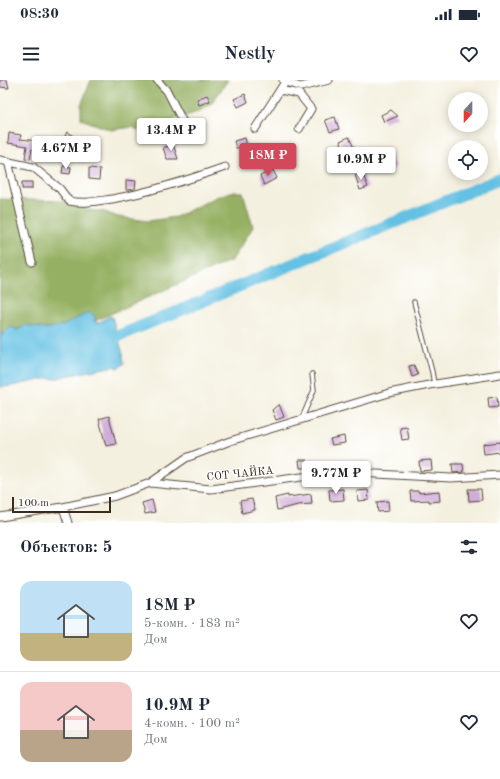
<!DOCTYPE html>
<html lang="ru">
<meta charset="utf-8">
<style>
:root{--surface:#fff;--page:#f2f2f3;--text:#1f2937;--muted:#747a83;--line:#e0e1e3;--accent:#d1495b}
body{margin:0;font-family:"Old Standard TT",serif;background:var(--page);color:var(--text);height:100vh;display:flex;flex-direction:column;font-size:15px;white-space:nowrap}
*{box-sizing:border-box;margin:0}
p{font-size:13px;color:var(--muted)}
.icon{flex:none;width:22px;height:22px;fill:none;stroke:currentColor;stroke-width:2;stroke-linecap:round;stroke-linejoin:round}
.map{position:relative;height:443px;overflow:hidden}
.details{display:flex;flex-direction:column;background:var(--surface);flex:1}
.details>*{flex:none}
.needle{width:26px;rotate:201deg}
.buttons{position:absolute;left:448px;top:12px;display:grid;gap:8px}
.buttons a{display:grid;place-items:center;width:40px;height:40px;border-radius:50%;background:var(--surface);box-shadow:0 2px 10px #0003;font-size:20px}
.scale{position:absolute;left:12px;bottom:10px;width:99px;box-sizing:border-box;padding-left:4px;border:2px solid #3b2a1e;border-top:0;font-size:11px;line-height:14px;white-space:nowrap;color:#3b2a1e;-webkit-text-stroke:3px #fff;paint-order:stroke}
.price{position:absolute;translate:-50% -34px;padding:0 9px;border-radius:4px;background:#fff;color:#222;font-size:13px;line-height:26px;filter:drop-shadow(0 1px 2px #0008)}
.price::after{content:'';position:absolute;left:50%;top:24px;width:12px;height:9px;margin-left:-6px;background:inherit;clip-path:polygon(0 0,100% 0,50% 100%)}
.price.current{background:var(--accent);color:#fff}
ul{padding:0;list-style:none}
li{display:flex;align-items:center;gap:12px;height:100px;padding:0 20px}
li+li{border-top:1px solid var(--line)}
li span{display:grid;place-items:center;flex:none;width:112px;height:80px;border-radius:12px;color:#555}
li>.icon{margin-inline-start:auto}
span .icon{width:48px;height:48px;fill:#fffc;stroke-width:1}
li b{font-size:17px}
h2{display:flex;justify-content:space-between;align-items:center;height:48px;padding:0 20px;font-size:17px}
.status{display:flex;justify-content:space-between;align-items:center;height:28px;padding:0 20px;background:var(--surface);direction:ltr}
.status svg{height:11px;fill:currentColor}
header{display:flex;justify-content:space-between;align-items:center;height:52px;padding:0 20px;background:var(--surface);font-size:18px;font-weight:600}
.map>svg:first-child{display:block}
.forest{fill:#95b062;stroke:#686d40}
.water{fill:#65c1e3;stroke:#507680}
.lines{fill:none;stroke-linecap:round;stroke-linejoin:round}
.river{stroke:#65c1e3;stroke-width:12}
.building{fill:#d1aed9}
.service-casing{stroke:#57483b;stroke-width:5.5}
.minor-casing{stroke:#57483b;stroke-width:9}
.service{stroke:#fff;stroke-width:3.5}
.minor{stroke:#fff;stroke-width:7}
.labels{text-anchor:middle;stroke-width:3;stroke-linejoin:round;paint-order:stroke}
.street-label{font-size:11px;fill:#3b2a1e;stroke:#fff}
</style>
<div class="status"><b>08:30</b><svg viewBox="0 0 49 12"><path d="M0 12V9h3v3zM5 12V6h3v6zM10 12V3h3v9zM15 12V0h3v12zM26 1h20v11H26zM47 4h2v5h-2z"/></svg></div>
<header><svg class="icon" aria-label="menu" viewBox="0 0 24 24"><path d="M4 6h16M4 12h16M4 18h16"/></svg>Nestly<svg class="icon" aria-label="heart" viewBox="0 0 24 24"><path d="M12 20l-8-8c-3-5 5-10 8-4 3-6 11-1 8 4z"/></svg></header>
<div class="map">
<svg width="500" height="443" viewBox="0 0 500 443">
<rect width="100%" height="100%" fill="#fff"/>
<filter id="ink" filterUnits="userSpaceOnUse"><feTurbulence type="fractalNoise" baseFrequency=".025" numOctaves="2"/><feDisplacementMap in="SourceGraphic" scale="8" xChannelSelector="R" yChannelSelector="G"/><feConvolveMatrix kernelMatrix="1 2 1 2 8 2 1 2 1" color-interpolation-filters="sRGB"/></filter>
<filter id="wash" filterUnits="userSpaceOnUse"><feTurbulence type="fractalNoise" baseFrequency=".012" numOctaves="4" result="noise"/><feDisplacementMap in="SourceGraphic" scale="16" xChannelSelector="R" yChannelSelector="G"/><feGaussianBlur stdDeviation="0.9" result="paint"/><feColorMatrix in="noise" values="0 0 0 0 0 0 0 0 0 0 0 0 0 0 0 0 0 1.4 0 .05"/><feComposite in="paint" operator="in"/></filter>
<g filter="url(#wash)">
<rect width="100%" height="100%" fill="#f4f0df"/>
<!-- forest -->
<path class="forest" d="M 91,0 L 228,0 L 212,23 L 198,32 L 138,51 L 133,47 L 111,50 L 81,39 L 81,25 Z
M 230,112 L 243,112 L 253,147 L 232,180 L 45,263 L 0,259 L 0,119 L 63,121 L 89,130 L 105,132 L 118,137 L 148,141 L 176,137 L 216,117 Z"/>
<!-- water -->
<path class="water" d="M 89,232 L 96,237 L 94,241 L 98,243 L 110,236 L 112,237 L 123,274 L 124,284 L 118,288 L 114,286 L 61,297 L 55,299 L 49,298 L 12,306 L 0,307 L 0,252 L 4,256 L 4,251 L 12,247 L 17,250 L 26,245 L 45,249 L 64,245 Z"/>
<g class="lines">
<!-- river -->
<path class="river" d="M 103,262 L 500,99"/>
</g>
<g id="blocks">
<!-- building -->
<path class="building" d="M 0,0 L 7,0 L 9,8 L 0,7 Z
M 245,14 L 248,22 L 238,27 L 234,19 Z
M 207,15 L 210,21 L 199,25 L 197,19 Z
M 391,30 L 398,36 L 384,42 L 381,35 Z
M 335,37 L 339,49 L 330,52 L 325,40 Z
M 67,52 L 73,55 L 70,61 L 64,58 Z
M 9,53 L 21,55 L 20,59 L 38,61 L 37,70 L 32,69 L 30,79 L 25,78 L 27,66 L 8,63 Z
M 349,57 L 354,68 L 345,72 L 340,61 Z
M 245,58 L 247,66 L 236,68 L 234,61 Z
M 173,64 L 178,79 L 167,79 L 163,68 Z
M 390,76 L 395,87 L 389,90 L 383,78 Z
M 63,86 L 71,87 L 70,94 L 62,93 Z
M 89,88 L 100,89 L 99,100 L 89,99 Z
M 273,90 L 277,98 L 264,105 L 260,96 Z
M 362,92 L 368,107 L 360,110 L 355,95 Z
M 126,100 L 136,101 L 135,109 L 126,110 Z
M 22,102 L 32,102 L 32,109 L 22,109 Z
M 414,285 L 418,295 L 412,297 L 409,286 Z
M 497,317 L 498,327 L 489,328 L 488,318 Z
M 279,324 L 284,337 L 276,340 L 272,330 Z
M 109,336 L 116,364 L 106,366 L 99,339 Z
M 407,347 L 409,359 L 402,360 L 400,348 Z
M 344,356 L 345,363 L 332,365 L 330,359 Z
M 500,362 L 500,372 L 484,374 L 483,364 Z
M 299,380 L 307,380 L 307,388 L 300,388 Z
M 431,380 L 432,390 L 420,391 L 419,381 Z
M 452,384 L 463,384 L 464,392 L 453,393 Z
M 343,409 L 344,420 L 330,421 L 329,410 Z
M 468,409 L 481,409 L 482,420 L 469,421 Z
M 368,410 L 369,420 L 358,421 L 357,411 Z
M 410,411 L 419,411 L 419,413 L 439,411 L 440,421 L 429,422 L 429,420 L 411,421 Z
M 311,414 L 312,424 L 298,425 L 277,430 L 275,418 L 288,415 L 288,417 Z
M 252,419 L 255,430 L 242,433 L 240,421 Z
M 152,420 L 155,432 L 145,434 L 142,423 Z
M 388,421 L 389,431 L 378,432 L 377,422 Z"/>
</g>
</g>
<g filter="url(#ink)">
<use href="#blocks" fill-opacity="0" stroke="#57483b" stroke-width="1"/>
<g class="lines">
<defs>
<path id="service" d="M 414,222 L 432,292 L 434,304
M 302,338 L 314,310 L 312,294"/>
<path id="minor" d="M 157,0 L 167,11 L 185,46
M 283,0 L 285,2 L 301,7 L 329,0
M 280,10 L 299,14 L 311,29 L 299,49
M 255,49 L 285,2
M 0,80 L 33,87 L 60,109 L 69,121 C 84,124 97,121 112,119 C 151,112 188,100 225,87
M 8,81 L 32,182
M 150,403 L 211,409 L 339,392 L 451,398 L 500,395
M 63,427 L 68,443
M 0,437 L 63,427 L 115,416 L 150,403 L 186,378 L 230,361 L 389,313 L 429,305 L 500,294"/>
</defs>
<!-- service casing -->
<use href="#service" class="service-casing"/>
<!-- minor casing -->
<use href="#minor" class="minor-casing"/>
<!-- service -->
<use href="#service" class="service"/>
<!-- minor -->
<use href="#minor" class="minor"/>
</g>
</g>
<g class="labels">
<!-- street labels -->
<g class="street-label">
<text transform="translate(240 393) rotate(-6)" y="4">СОТ ЧАЙКА</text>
</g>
</g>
</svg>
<div class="buttons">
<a><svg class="needle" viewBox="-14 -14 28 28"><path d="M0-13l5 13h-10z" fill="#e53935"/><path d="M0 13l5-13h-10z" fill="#747a83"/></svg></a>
<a><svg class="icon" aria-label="locate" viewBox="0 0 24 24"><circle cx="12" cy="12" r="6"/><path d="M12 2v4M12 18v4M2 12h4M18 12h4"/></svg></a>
</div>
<div class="scale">100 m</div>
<b class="price" style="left:171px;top:72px">13.4M ₽</b>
<b class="price" style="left:66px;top:90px">4.67M ₽</b>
<b class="price current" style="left:268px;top:97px">18M ₽</b>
<b class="price" style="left:361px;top:101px">10.9M ₽</b>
<b class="price" style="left:336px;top:415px">9.77M ₽</b>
</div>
<section class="details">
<h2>Объектов: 5<svg class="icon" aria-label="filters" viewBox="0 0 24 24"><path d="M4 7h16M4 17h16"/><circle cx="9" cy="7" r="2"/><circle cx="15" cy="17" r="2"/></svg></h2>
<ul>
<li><span style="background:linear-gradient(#bfe0f5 65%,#c2b280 0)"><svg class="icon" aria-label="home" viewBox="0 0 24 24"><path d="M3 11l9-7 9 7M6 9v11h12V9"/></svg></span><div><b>18M ₽</b><p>5-комн. · 183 m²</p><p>Дом</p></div><svg class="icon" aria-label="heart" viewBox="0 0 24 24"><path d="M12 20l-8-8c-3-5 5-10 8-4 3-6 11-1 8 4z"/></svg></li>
<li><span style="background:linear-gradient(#f6c9c9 60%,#b9a48a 0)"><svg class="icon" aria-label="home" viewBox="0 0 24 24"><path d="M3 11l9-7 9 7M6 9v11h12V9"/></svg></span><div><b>10.9M ₽</b><p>4-комн. · 100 m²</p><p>Дом</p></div><svg class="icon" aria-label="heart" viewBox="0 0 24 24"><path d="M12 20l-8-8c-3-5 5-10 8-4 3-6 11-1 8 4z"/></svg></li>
</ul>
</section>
